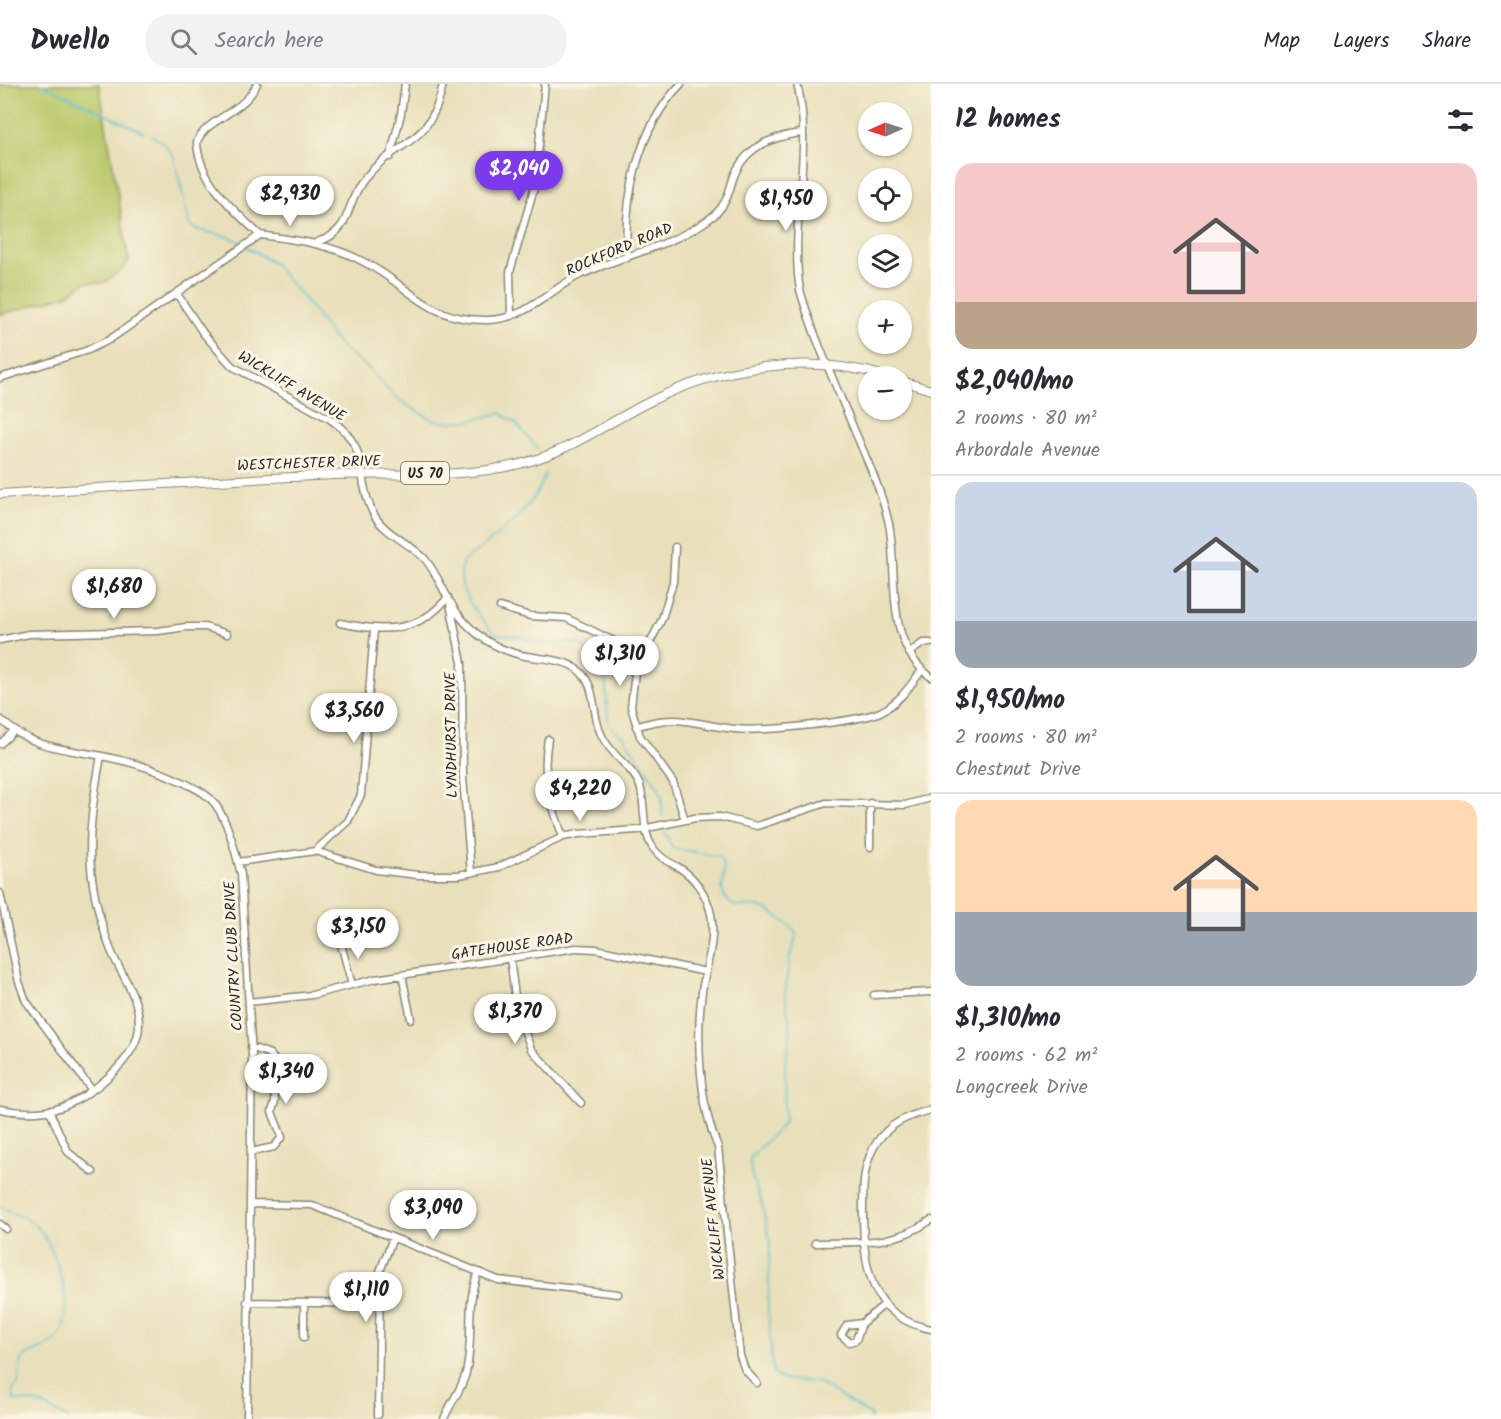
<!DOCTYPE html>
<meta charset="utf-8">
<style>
:root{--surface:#fff;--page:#f2f2f3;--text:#2b2b33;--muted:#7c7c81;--line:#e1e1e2;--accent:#7c3aed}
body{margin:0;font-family:Kalam,sans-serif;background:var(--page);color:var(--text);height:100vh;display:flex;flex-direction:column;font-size:22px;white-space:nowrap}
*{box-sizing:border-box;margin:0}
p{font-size:20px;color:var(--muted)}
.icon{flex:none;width:33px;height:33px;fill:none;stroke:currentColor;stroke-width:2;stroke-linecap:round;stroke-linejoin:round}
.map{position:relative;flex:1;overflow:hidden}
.details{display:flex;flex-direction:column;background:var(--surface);width:570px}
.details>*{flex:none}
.needle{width:39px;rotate:267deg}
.fabs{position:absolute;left:858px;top:18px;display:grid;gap:12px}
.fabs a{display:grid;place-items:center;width:54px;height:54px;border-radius:50%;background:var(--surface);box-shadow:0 2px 4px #0004;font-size:30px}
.price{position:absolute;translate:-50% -51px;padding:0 14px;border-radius:21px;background:#fff;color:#222;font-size:20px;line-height:39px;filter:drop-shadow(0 2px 3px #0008)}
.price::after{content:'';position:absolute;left:50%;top:36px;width:18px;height:14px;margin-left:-9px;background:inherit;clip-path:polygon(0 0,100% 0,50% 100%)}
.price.current{background:var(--accent);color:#fff}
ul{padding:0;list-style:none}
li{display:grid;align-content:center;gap:12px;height:318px;padding:0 24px}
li+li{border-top:2px solid var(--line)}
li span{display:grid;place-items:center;height:186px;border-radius:18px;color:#555}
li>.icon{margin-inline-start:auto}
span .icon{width:108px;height:108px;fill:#fffc;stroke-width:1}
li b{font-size:26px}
h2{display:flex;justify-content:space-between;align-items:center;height:72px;padding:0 24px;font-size:26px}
header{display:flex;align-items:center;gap:36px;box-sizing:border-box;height:84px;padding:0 30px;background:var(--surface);border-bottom:2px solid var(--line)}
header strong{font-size:28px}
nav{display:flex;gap:33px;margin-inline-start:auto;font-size:21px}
.search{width:420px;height:54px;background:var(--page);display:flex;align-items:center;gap:15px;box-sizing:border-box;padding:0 21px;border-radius:24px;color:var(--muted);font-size:22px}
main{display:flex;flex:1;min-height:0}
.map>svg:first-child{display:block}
.green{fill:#bac96b;stroke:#727a4b;stroke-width:1.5}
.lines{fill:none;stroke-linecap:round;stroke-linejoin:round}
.stream{stroke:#54bcd1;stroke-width:1.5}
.minor-casing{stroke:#8a8672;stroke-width:9}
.major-casing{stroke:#8a8672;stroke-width:10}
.minor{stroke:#fff;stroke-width:6}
.major{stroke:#fff;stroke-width:8}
.labels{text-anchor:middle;stroke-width:6;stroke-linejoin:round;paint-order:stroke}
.shield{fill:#fcf5e5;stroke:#6a6863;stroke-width:1.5}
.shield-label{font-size:14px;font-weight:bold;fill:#2b2b2b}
.street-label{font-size:15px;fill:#2b2b2b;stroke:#fcf5e5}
</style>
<header>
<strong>Dwello</strong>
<div class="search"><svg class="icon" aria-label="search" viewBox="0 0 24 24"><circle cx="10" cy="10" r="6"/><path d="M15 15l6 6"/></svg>Search here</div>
<nav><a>Map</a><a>Layers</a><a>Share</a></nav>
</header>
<main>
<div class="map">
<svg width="931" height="1335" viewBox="0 0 931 1335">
<rect width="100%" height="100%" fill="#fcf5e5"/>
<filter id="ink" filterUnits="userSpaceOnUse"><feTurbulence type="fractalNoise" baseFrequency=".0167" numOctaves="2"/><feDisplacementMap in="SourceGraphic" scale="12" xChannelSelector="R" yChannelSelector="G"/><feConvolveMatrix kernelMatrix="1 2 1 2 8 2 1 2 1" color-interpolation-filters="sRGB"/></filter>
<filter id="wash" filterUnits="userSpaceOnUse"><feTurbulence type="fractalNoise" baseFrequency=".008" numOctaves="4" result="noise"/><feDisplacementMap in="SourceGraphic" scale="24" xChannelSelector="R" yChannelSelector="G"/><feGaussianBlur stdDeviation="1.35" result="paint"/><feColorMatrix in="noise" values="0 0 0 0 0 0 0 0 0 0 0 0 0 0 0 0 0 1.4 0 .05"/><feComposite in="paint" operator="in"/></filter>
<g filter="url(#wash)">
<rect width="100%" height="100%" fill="#e8e0ba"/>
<!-- green -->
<path class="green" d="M 0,0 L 99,0 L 129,177 L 121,187 L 103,199 L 86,198 L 67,211 L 0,231 Z"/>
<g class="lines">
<!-- stream -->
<path class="stream" d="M 42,0 L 143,48
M 152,52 L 163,58 L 174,73 L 190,142 C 204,151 226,148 242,159
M 246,162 L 273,179 L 306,217 L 338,260 L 368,284 L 393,311 L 412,324 L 433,336 L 444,338 L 469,337 L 500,329 L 516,339 L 537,364
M 545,390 C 534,427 493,456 463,477 C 453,505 478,531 495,550 L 522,553 L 536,559 L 578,559 L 599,578 L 605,588 L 608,637 L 612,644 L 624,653 L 658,703 L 662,712 L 662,732
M 664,745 L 672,764 L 718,772 C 728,781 722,794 722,806 C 732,832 745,818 762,824 C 772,828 788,839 795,847 L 796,853 L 789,876 L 785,910 L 791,947 L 785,979 L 784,1039 L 750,1074 L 751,1090 L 761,1117 L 770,1158 L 768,1225 L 773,1290 L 782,1295 L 819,1299 L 870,1331 L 871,1335
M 0,1122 C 12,1130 26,1132 36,1142 C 57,1162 80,1237 54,1258 C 44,1266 31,1267 21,1275 L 18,1301 L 13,1305 L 14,1316 L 39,1319 L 69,1335"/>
</g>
</g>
<g filter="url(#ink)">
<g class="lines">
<defs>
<path id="minor" d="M 257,0 C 244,29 205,35 197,58 C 198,95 234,127 260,151
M 797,0 C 814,62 789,142 800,206 C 813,251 833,295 851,338 C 865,372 881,404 889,440 C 899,492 883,558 931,593
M 390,73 L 401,30 L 405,0
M 317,158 C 354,147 344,119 365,94 C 397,55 431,63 443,0
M 627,174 C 623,115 638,44 681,0
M 177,210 L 203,249 L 232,282 L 330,335 C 372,364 354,389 372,427 C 382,449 409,458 425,475 C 439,492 445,513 458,530 C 474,551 496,565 521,571 C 542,576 570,573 584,592 C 597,609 592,634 602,652 C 611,672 633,683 640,702 C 646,722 641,746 653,764 C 660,774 669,778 678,783 C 695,793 707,811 711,830 C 716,856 706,881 702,907 C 696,953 699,1020 718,1063 L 740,1272 L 745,1286 L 757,1299
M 511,232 L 510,188 L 535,101 L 545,0
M 0,294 L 88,266 L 109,256 L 260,151 C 297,156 331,160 364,178 C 412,203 426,237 488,236 C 528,235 548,206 580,191 C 623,171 671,163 709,135 C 723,126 728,113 732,98 C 742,64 770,53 801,49
M 675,463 L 673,498 L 662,535 L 635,588 L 631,623 L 640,652 L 673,698 L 685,736
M 450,520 L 462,579 L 463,694 L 471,789
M 500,523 L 530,532 L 566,534 L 643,571
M 340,539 C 382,548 419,550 448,513
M 0,556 L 29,550 L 158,547 L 186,543 L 205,543 L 227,550
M 909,569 L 923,559 L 931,559
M 0,635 C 34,667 68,664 111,674 C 136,679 162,688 185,699 C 196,705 208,710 215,720 C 229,739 235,767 241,790 L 252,972 L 247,1335
M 636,643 C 676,628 696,641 735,645 C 761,648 857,638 880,628 C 899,619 910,602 922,586
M 548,655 C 541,694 550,716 563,753
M 0,660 L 13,648
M 870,763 L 870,719
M 315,767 L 348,737 L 361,711 L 374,546
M 238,778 L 315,767 L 376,786 L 418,791 L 459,791 L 499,783 L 563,753 L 578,750 L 638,746 L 695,734 L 720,733 L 757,742 L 826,719 L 905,721 L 931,714
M 0,809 L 19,898 L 26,917 L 91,1005
M 340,856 L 352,901
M 510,874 L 517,927 L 531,965 L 581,1019
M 402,891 L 411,935
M 874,911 L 931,908
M 249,918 L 312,911 L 375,895 L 576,864 L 596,865 L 706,888
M 0,1025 C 18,1029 41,1030 59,1024 C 89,1014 140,974 139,940 C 139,911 120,890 110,864 C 83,791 87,746 101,672
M 49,1026 L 68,1068 L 93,1088
M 931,1026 C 909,1031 890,1039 877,1058 C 863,1079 863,1102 863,1125 C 863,1179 868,1233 931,1245
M 251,1068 L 274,1063 L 282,1053 L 272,1028 L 275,1017 L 274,975 L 270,970 L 251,963
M 250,1120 L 312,1121 L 498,1196 L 618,1210
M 0,1140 L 6,1145
M 815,1159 C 859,1158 894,1162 931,1136
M 247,1218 L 378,1220
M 862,1239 L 847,1241 L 841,1251 L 849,1258 L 856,1256 L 862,1239 L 885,1220
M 304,1253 L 304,1219
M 378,1331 L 380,1187 L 393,1154
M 444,1335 C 451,1317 464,1303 467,1284 C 474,1250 465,1222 478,1188"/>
<path id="major" d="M 902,297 L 931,306
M 0,410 C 111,403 222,396 333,391 C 399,389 473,396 537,375 C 576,362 610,338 647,319 C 719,282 807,269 886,292"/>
</defs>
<!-- minor casing -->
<use href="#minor" class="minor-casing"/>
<!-- major casing -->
<use href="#major" class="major-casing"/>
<!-- minor -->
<use href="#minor" class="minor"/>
<!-- major -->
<use href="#major" class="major"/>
</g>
</g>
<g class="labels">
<!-- shield labels -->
<rect class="shield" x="401" y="378" width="48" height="22" rx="4.5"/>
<g class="shield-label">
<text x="425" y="394">US 70</text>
</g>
<!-- street labels -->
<g class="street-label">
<text transform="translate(619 165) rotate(-23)" y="5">ROCKFORD ROAD</text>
<text transform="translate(292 302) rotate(31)" y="5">WICKLIFF AVENUE</text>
<text transform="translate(309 379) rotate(-2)" y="5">WESTCHESTER DRIVE</text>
<text transform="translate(451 651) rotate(-91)" y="5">LYNDHURST DRIVE</text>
<text transform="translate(512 862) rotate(-8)" y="5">GATEHOUSE ROAD</text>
<text transform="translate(233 872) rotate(-93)" y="5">COUNTRY CLUB DRIVE</text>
<text transform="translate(713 1135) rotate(-96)" y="5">WICKLIFF AVENUE</text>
</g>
</g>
</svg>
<div class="fabs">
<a><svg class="needle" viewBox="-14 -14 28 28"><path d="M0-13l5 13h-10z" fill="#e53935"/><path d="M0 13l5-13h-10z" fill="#7c7c81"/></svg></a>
<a><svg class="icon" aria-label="locate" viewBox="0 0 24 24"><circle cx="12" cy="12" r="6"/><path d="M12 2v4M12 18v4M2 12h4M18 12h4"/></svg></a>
<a><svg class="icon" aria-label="layers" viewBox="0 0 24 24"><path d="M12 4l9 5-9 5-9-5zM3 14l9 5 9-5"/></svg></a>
<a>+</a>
<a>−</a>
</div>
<b class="price current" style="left:519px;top:118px">$2,040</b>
<b class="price" style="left:290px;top:143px">$2,930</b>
<b class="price" style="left:786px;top:148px">$1,950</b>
<b class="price" style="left:114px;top:536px">$1,680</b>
<b class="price" style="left:620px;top:603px">$1,310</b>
<b class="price" style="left:354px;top:660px">$3,560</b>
<b class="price" style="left:580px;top:738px">$4,220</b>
<b class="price" style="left:358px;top:876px">$3,150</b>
<b class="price" style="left:515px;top:961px">$1,370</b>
<b class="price" style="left:286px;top:1021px">$1,340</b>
<b class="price" style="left:433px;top:1157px">$3,090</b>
<b class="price" style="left:366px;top:1239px">$1,110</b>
</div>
<section class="details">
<h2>12 homes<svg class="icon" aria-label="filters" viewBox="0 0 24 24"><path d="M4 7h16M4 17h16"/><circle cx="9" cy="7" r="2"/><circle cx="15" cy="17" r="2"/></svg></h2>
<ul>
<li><span style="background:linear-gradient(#f6c9c9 75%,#b9a48a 0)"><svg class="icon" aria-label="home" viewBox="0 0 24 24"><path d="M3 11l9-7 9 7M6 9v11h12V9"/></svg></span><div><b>$2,040/mo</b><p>2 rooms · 80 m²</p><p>Arbordale Avenue</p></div></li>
<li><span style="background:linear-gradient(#c9d6e8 75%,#9aa5b1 0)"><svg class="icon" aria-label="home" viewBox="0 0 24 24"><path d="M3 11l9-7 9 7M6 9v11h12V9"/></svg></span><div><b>$1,950/mo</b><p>2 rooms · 80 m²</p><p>Chestnut Drive</p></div></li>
<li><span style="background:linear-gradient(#ffd9b3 60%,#9aa5b1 0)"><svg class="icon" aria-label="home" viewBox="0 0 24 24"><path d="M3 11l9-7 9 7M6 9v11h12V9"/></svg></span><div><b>$1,310/mo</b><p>2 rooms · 62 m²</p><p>Longcreek Drive</p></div></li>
</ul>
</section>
</main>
